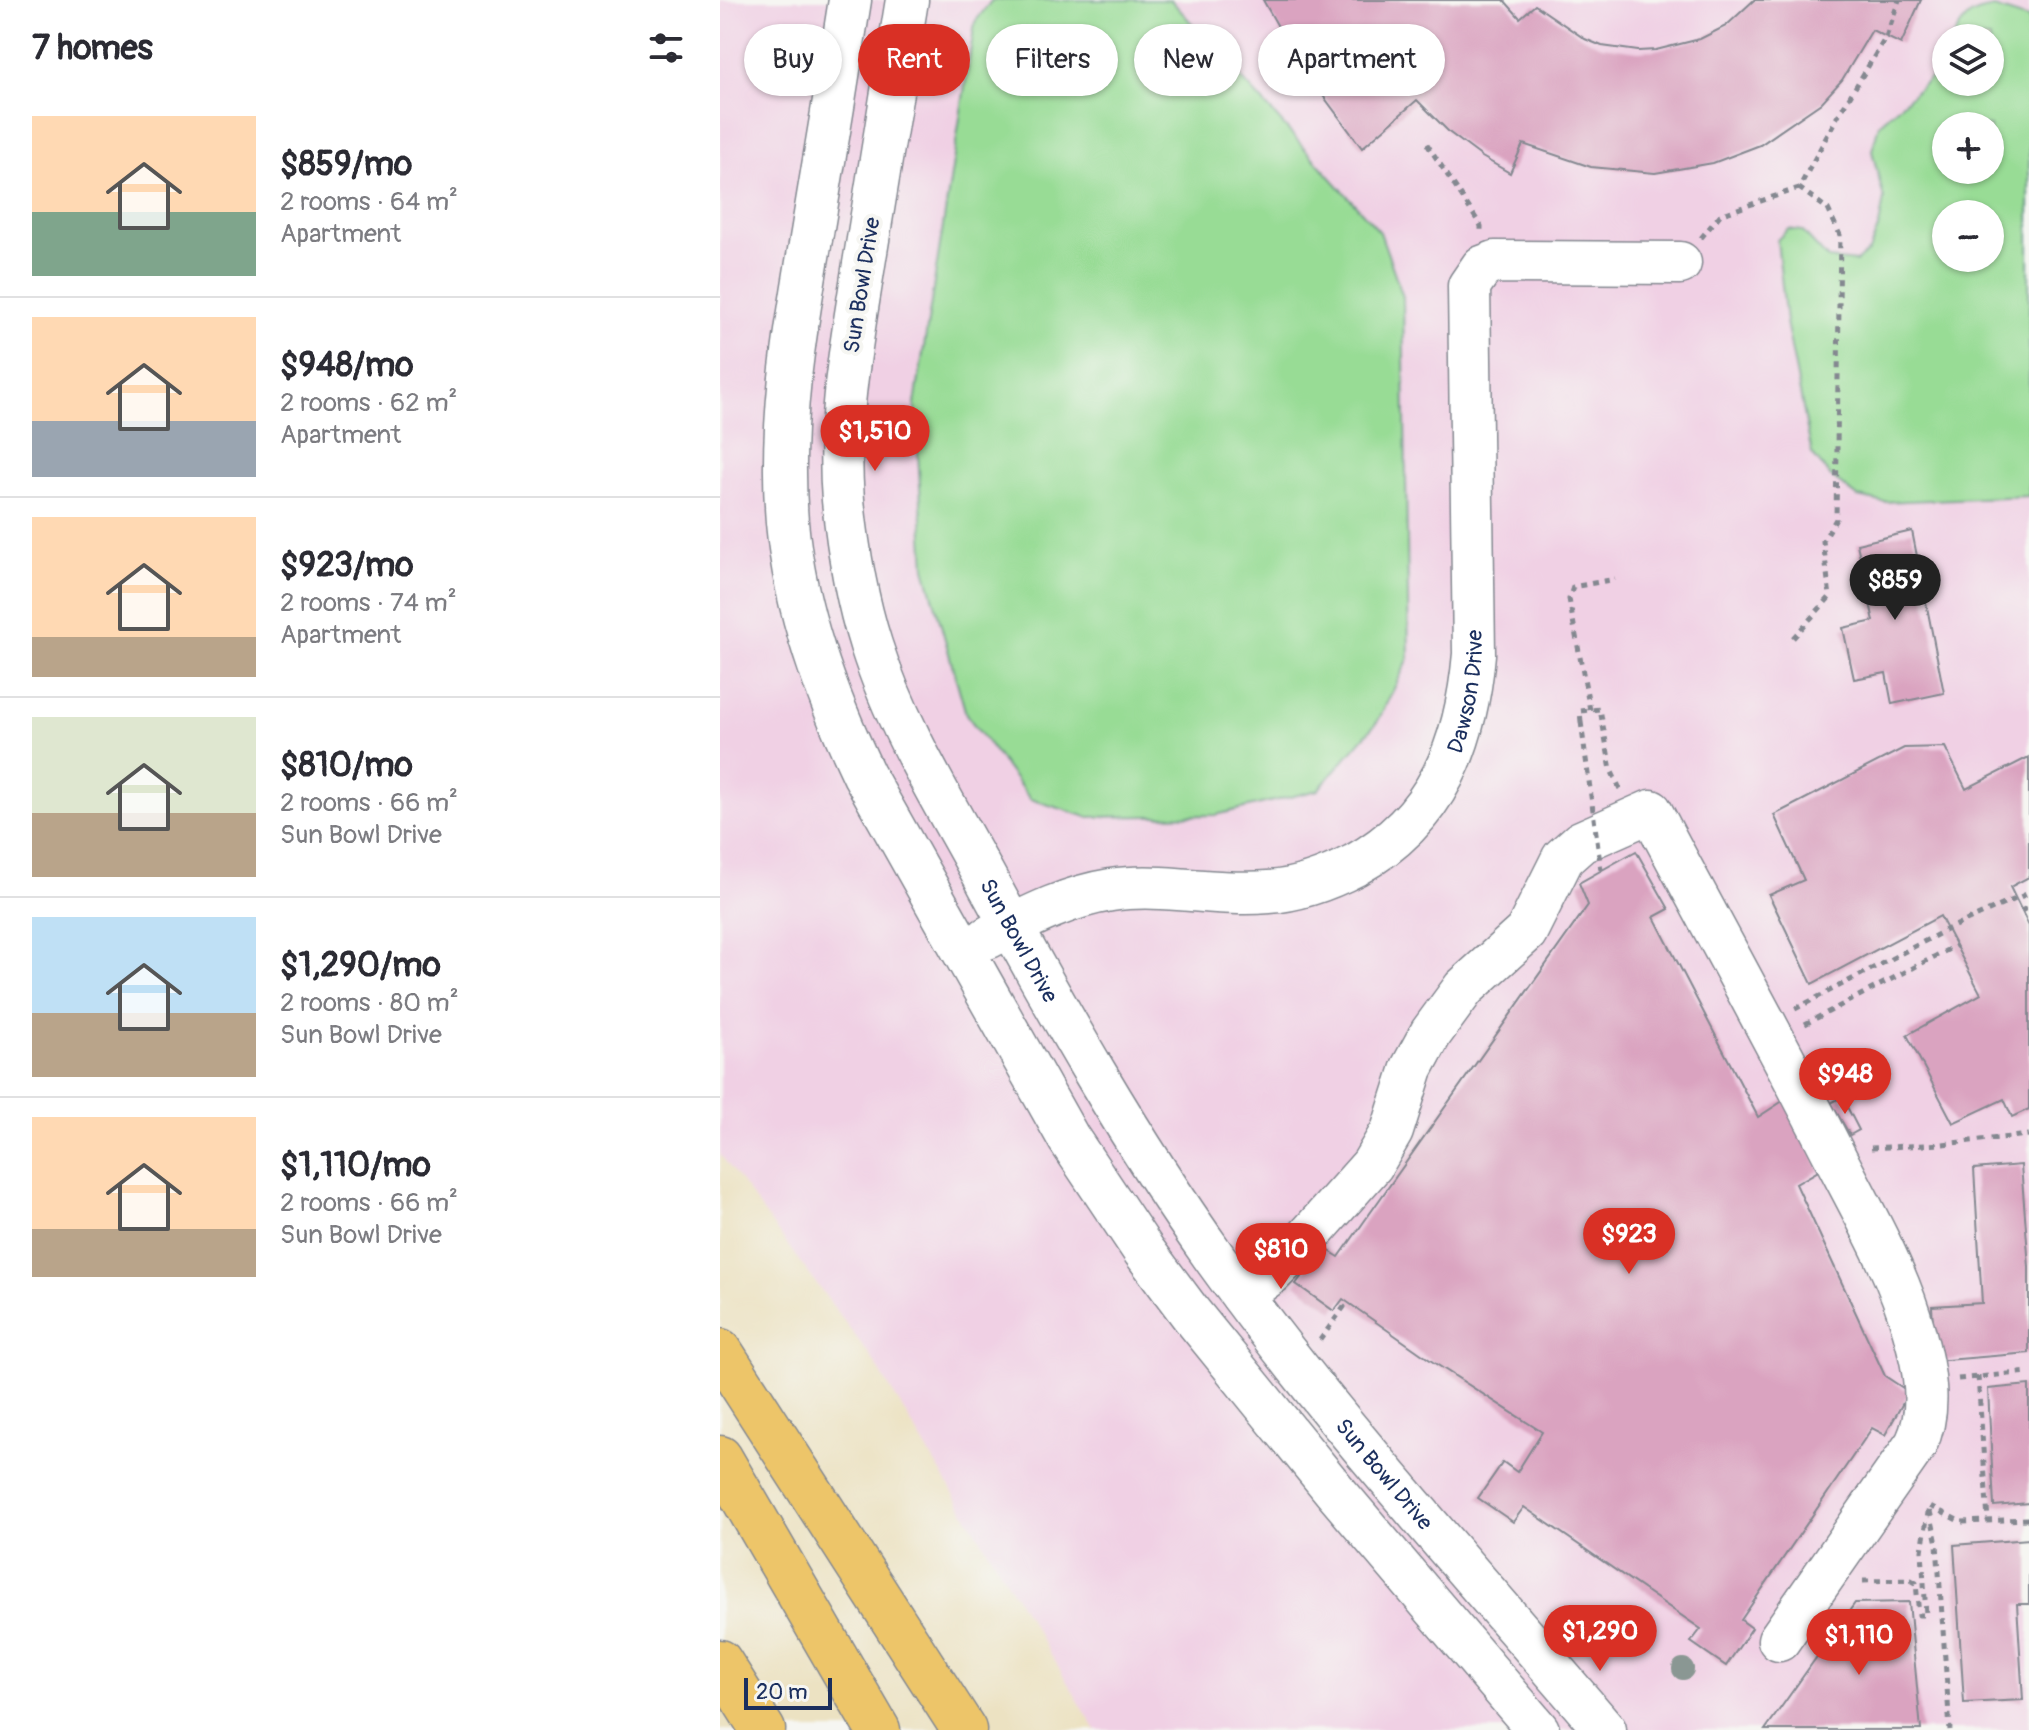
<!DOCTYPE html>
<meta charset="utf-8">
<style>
:root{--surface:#fff;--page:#f7f7f7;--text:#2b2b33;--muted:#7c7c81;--line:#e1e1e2;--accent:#d93025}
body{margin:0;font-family:Pangolin,sans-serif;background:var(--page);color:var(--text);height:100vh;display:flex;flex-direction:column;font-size:30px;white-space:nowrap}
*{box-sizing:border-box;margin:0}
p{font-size:26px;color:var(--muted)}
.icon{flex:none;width:44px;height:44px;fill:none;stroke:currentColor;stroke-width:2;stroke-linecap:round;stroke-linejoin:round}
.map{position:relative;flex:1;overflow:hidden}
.side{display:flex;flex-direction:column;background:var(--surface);width:720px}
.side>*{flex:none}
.banner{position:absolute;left:24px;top:24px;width:760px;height:72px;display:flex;gap:16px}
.fabs{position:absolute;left:1212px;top:24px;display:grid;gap:16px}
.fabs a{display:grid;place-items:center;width:72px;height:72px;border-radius:50%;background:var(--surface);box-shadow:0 2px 6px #0004;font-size:40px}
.scale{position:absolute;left:24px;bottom:20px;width:88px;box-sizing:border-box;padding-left:8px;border:4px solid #1b2f5e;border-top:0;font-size:22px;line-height:28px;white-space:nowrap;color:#1b2f5e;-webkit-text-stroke:6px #f6f6f2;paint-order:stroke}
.price{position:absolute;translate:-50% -68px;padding:0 18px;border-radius:28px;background:var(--accent);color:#fff;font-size:26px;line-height:52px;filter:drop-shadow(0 2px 4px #0008)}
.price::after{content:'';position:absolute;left:50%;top:48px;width:24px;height:18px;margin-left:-12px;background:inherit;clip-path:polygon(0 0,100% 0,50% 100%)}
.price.active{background:#222;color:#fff}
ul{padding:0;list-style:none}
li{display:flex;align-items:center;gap:24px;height:200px;padding:0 32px}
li+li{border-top:2px solid var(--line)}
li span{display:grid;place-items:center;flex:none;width:224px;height:160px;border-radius:0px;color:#555}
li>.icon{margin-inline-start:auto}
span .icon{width:96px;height:96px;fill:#fffc;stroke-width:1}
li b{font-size:34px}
h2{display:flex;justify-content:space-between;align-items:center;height:96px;padding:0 32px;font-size:34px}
.chip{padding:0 28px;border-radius:36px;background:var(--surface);box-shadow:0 2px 6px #0004;font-size:28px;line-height:72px}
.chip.active{background:var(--accent);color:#fff}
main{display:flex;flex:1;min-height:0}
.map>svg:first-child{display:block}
.built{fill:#f0d0e4;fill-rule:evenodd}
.green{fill:#98dc95;stroke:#5a867a;stroke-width:2;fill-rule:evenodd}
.building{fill:#daa3c0}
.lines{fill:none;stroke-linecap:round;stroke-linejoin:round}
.minor-casing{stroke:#848890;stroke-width:45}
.highway-casing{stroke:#848890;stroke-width:47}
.path{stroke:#848890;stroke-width:5;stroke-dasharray:6 6;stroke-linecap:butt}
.minor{stroke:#fff;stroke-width:42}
.highway{stroke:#edc569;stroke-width:44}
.path-bridge{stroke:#848890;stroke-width:5;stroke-dasharray:6 6;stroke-linecap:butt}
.tree{fill:#8a9793}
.labels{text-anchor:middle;stroke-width:8;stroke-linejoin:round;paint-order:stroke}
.street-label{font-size:22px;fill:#1b2f5e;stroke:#f6f6f2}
</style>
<main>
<section class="side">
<h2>7 homes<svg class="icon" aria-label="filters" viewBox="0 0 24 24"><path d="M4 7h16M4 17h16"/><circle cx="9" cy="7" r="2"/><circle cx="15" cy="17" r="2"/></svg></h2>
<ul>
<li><span style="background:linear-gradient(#ffd9b3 60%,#7fa58c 0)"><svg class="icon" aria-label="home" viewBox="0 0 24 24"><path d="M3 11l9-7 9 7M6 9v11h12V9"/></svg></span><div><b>$859/mo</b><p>2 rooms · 64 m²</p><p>Apartment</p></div></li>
<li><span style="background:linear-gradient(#ffd9b3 65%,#9aa5b1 0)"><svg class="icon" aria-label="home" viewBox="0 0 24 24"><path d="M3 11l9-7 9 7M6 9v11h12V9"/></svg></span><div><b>$948/mo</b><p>2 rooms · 62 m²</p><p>Apartment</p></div></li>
<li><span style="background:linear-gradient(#ffd9b3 75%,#b9a48a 0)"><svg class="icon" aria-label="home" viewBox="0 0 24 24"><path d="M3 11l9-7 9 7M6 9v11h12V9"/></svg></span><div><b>$923/mo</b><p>2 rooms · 74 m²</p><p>Apartment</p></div></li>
<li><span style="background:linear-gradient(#dfe7d0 60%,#b9a48a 0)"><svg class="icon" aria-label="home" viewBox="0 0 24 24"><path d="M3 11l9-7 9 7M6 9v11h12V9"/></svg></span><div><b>$810/mo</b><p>2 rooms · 66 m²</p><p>Sun Bowl Drive</p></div></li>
<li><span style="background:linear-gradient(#bfe0f5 60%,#b9a48a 0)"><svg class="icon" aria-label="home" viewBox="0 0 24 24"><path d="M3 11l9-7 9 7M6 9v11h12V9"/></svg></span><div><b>$1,290/mo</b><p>2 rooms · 80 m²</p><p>Sun Bowl Drive</p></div></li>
<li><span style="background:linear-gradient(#ffd9b3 70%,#b9a48a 0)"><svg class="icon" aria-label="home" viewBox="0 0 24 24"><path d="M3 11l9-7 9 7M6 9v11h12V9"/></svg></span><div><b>$1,110/mo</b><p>2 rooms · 66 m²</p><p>Sun Bowl Drive</p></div></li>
</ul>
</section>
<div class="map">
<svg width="1309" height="1730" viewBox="0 0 1309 1730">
<rect width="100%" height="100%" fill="#f6f6f2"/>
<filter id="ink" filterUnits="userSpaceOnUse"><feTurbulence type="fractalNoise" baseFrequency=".0125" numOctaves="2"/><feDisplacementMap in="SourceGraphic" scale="16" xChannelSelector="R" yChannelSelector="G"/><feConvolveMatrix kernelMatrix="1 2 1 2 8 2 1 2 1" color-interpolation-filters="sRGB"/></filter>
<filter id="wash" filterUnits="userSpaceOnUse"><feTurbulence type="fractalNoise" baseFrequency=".006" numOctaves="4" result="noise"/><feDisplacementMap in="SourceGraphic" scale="32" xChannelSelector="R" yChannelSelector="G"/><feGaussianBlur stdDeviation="1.8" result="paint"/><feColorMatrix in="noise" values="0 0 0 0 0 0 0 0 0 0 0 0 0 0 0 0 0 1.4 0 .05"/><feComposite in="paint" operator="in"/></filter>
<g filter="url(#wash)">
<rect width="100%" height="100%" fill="#ece2c2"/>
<!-- built -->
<path class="built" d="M 0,0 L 1309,0 L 1309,1730 L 376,1730 L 153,1360 L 0,1154 ZM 1226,38 L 1270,38 L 1270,82 L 1226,82 ZM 1226,126 L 1270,126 L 1270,170 L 1226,170 ZM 1226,214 L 1270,214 L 1270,258 L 1226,258 Z"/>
<!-- green -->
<path class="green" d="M 272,0 L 451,0 L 660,232 L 683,297 L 689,658 L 658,721 L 598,790 L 496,815 L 367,817 L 310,799 L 246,714 L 205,568 L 195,404 L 255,22 Z
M 1274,8 L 1309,19 L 1309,496 L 1162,502 L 1138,497 L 1110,476 L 1092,454 L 1066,322 L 1057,240 L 1068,229 L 1082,231 L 1108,259 L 1136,262 L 1149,251 L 1159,226 L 1164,199 L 1152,151 L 1159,124 L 1214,75 L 1226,52 L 1226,82 L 1270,82 L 1270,38 L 1233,38 C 1245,16 1250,12 1274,8 ZM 1270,126 L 1270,170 L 1226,170 L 1226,126 ZM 1270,214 L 1270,258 L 1226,258 L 1226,214 Z"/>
<g id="blocks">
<!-- building -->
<path class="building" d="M 543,0 L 784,0 L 800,18 L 815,5 L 865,39 L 882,46 L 918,51 L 936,50 L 980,39 L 1006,26 L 1034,0 L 1201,0 L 1181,44 L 1152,30 L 1122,80 L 1101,103 L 1040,145 L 993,163 L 935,173 L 871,167 L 803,144 L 790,173 L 762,157 L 730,133 L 697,100 L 642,148 L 578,62 Z
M 1192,531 L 1224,693 L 1172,704 L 1166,673 L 1134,679 L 1123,628 L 1154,621 L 1137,544 Z
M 1225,747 L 1246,789 L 1309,757 L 1309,877 L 1290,887 L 1309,926 L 1309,1109 L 1292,1117 L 1284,1099 L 1233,1123 L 1187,1035 L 1261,994 L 1220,916 L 1092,984 L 1049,895 L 1084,880 L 1054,815 L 1184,748 Z
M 916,851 L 949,909 L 934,917 L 1038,1117 L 1066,1099 L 1100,1170 L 1076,1184 L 1165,1376 L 1189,1392 L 1165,1435 L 1152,1428 L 1021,1620 L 1032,1628 L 1006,1666 L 971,1642 L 981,1629 L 804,1507 L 793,1522 L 758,1498 L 783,1462 L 797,1472 L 822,1432 L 713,1362 L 623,1299 L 614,1311 L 576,1284 L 603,1247 L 619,1257 L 868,905 L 859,883 Z
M 1122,1097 L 1139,1130 L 1130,1135 L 1111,1103 Z
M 1301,1165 L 1309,1267 L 1309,1353 L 1215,1361 L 1212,1306 L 1262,1303 L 1254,1169 Z
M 1309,1385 L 1309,1503 L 1274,1506 L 1268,1389 Z
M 1309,1539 L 1309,1604 L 1297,1604 L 1303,1700 L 1244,1703 L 1234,1545 Z
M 1189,1602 L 1201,1730 L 1045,1730 L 1135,1603 Z"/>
</g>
</g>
<g filter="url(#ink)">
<use href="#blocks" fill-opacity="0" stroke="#848890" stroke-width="2"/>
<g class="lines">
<defs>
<g id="minor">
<path d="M 130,0 C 118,78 105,155 92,233 C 75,332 59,421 67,522 C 75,611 106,695 144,775 L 349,1139 L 424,1251 L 471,1314 L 615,1491 L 818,1730"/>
<path id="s1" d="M 187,0 C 173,88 158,176 144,264 C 132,342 116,420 123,500 C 128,549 136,598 151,645 C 178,730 227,807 269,885 C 338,1012 410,1139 494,1257 C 613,1423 752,1574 885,1730"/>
<path id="s2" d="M 267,938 C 307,918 346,897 391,890 C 443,882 496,897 549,892 C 579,890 608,879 635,865 C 718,819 746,744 754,654 L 749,286 L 762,267 L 775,262 L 960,263"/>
<path d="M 522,1295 L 552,1273 L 586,1239 L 652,1165 L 672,1131 L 692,1068 L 711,1033 L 744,988 L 806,932 L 843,858 L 861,842 L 931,811 C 992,926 1055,1039 1114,1155 C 1143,1212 1177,1269 1194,1331 C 1204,1367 1213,1409 1196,1444 L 1059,1640"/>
</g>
<path id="highway" d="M 0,1351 L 244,1730
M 0,1458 L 158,1730
M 0,1662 L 43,1730"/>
</defs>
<!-- minor casing -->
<use href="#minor" class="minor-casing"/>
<!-- highway casing -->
<use href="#highway" class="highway-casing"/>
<!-- path -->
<path class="path" d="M 707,144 L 761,226 L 761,230
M 981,238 L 1000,215 L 1079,188 L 1116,119 L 1166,37 L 1179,0
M 1073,638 L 1110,597 L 1103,541 L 1116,519 L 1120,235 L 1108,209 L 1079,188
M 870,710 L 849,599 L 853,587 L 895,579
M 861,722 L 860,711 L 880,709 L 891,770 L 900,789
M 1301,911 L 1309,907
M 1075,1009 L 1228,929 L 1309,893
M 1085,1024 L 1237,945
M 1151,1148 L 1222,1144 L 1309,1135
M 600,1340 L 624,1307 L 620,1303
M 1258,1376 L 1268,1521
M 1238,1379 L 1309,1372
M 1210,1506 L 1241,1522 L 1309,1519
M 1210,1511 L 1217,1544 L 1230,1730
M 1143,1581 L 1191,1580 L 1196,1583 L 1199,1615 L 1206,1615 L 1202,1551 L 1209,1506"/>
<!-- minor -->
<use href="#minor" class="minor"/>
<!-- highway -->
<use href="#highway" class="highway"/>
<!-- path-bridge -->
<path class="path-bridge" d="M 861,722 L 881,870"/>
</g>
<!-- trees -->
<circle class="tree" cx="963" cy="1669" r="11"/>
</g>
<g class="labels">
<!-- street labels -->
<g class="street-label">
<text transform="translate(141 285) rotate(-81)" y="8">Sun Bowl Drive</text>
<text dy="8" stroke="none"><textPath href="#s2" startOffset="598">Dawson Drive</textPath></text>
<text dy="8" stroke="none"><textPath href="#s1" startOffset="984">Sun Bowl Drive</textPath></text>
<text dy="8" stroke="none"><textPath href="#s1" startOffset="1632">Sun Bowl Drive</textPath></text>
</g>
</g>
</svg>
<div class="fabs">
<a><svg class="icon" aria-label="layers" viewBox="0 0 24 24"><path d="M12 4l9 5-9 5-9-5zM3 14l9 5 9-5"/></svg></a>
<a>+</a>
<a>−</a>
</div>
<div class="scale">20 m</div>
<b class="price" style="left:155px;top:473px">$1,510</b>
<b class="price active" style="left:1175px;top:622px">$859</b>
<b class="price" style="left:1125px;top:1116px">$948</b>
<b class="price" style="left:909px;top:1276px">$923</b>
<b class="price" style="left:561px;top:1291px">$810</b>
<b class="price" style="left:880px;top:1673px">$1,290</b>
<b class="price" style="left:1139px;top:1677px">$1,110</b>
<div class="banner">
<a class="chip">Buy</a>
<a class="chip active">Rent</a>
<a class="chip">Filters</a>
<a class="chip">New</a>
<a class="chip">Apartment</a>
</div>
</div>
</main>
